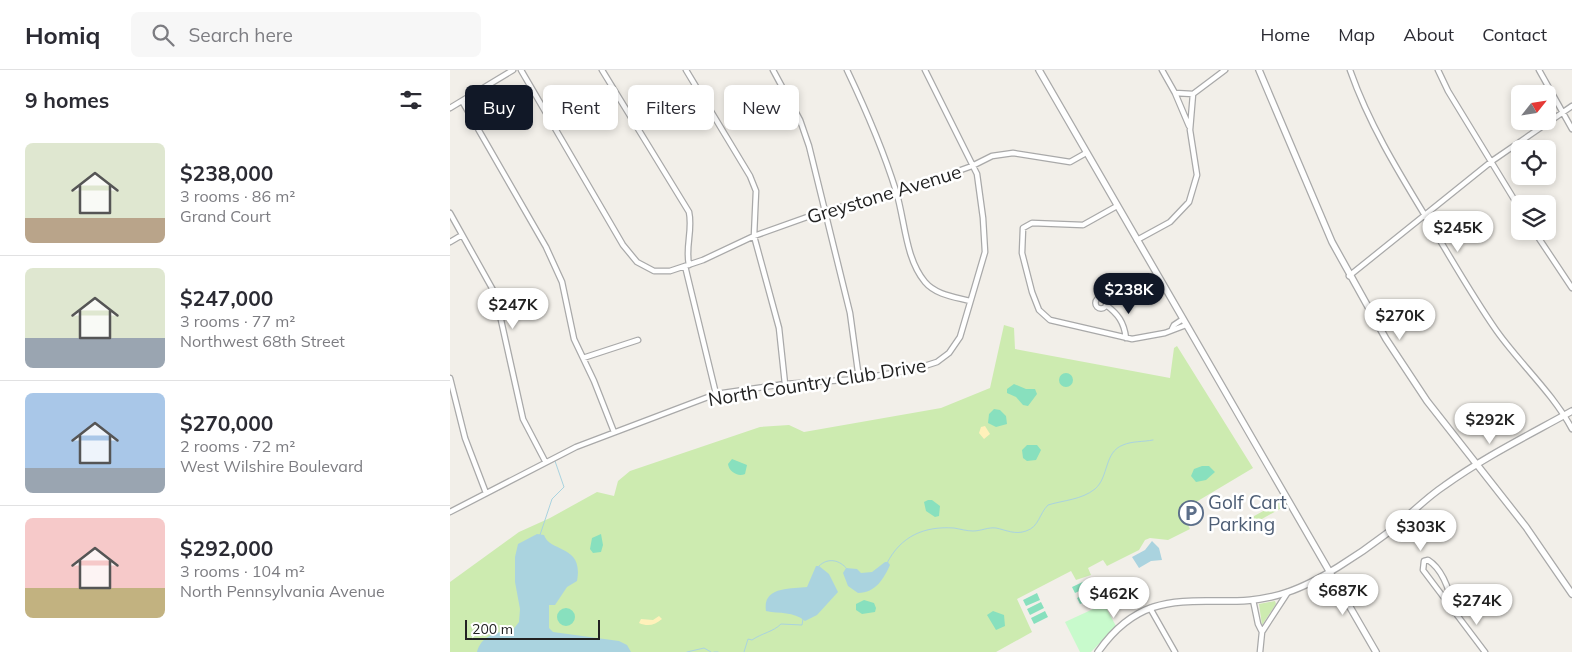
<!DOCTYPE html>
<meta charset="utf-8">
<style>
:root{--surface:#fff;--page:#f7f7f7;--text:#2b2b33;--muted:#7c7c81;--line:#e1e1e2;--accent:#111827}
body{margin:0;font-family:Mulish,sans-serif;background:var(--page);color:var(--text);height:100vh;display:flex;flex-direction:column;font-size:19px;white-space:nowrap}
*{box-sizing:border-box;margin:0}
p{font-size:16px;color:var(--muted)}
.icon{flex:none;width:28px;height:28px;fill:none;stroke:currentColor;stroke-width:2;stroke-linecap:round;stroke-linejoin:round}
.map{position:relative;flex:1;overflow:hidden}
.sheet{display:flex;flex-direction:column;background:var(--surface);width:450px}
.sheet>*{flex:none}
.guide{position:absolute;left:15px;top:15px;width:475px;height:45px;display:flex;gap:10px}
.needle{width:32px;rotate:60deg}
.controls{position:absolute;left:1061px;top:15px;display:grid;gap:10px}
.controls a{display:grid;place-items:center;width:45px;height:45px;border-radius:8px;background:var(--surface);box-shadow:0 2px 8px #0003;font-size:25px}
.scale{position:absolute;left:15px;bottom:12px;width:135px;box-sizing:border-box;padding-left:5px;border:2px solid #222;border-top:0;font-size:14px;line-height:18px;white-space:nowrap;color:#222;-webkit-text-stroke:4px #fff;paint-order:stroke}
.price{position:absolute;translate:-50% -42px;padding:0 11px;border-radius:18px;background:#fff;color:#222;font-size:16px;line-height:32px;filter:drop-shadow(0 1px 2px #0008)}
.price::after{content:'';position:absolute;left:50%;top:30px;width:15px;height:11px;margin-left:-8px;background:inherit;clip-path:polygon(0 0,100% 0,50% 100%)}
.price.on{background:var(--accent);color:#fff}
ul{padding:0;list-style:none}
li{display:flex;align-items:center;gap:15px;height:125px;padding:0 25px}
li+li{border-top:1px solid var(--line)}
li span{display:grid;place-items:center;flex:none;width:140px;height:100px;border-radius:8px;color:#555}
li>.icon{margin-inline-start:auto}
span .icon{width:60px;height:60px;fill:#fffc;stroke-width:1}
li b{font-size:21px}
h2{display:flex;justify-content:space-between;align-items:center;height:60px;padding:0 25px;font-size:21px}
.chip{padding:0 18px;border-radius:8px;background:var(--surface);box-shadow:0 2px 8px #0003;font-size:18px;line-height:45px}
.chip.on{background:var(--accent);color:#fff}
header{display:flex;align-items:center;gap:30px;box-sizing:border-box;height:70px;padding:0 25px;background:var(--surface);border-bottom:1px solid var(--line)}
header strong{font-size:24px}
nav{display:flex;gap:28px;margin-inline-start:auto;font-size:18px}
.search{width:350px;height:45px;background:var(--page);display:flex;align-items:center;gap:12px;box-sizing:border-box;padding:0 18px;border-radius:8px;color:var(--muted);font-size:19px}
main{display:flex;flex:1;min-height:0}
.map>svg:first-child{display:block}
.grass{fill:#cdebb0}
.sand{fill:#fff1ba}
.park{fill:#c8facc}
.pitch{fill:#88e0be}
.water{fill:#aad3df}
.lines{fill:none;stroke-linecap:round;stroke-linejoin:round}
.stream{stroke:#aad3df;stroke-width:1}
.minor-casing{stroke:#a9a9a9;stroke-width:7}
.tertiary-casing{stroke:#a9a9a9;stroke-width:8}
.minor{stroke:#fff;stroke-width:4.5}
.tertiary{stroke:#fff;stroke-width:5.5}
.labels{text-anchor:middle;stroke-width:5;stroke-linejoin:round;paint-order:stroke}
.street-label{font-size:19px;fill:#222;stroke:#fff}
.service-label{font-size:19px;fill:#4e5e75;stroke:#fff;text-anchor:start}
</style>
<header>
<strong>Homiq</strong>
<div class="search"><svg class="icon" aria-label="search" viewBox="0 0 24 24"><circle cx="10" cy="10" r="6"/><path d="M15 15l6 6"/></svg>Search here</div>
<nav><a>Home</a><a>Map</a><a>About</a><a>Contact</a></nav>
</header>
<main>
<section class="sheet">
<h2>9 homes<svg class="icon" aria-label="filters" viewBox="0 0 24 24"><path d="M4 7h16M4 17h16"/><circle cx="9" cy="7" r="2"/><circle cx="15" cy="17" r="2"/></svg></h2>
<ul>
<li><span style="background:linear-gradient(#dfe7d0 75%,#b9a48a 0)"><svg class="icon" aria-label="home" viewBox="0 0 24 24"><path d="M3 11l9-7 9 7M6 9v11h12V9"/></svg></span><div><b>$238,000</b><p>3 rooms · 86 m²</p><p>Grand Court</p></div></li>
<li><span style="background:linear-gradient(#dfe7d0 70%,#9aa5b1 0)"><svg class="icon" aria-label="home" viewBox="0 0 24 24"><path d="M3 11l9-7 9 7M6 9v11h12V9"/></svg></span><div><b>$247,000</b><p>3 rooms · 77 m²</p><p>Northwest 68th Street</p></div></li>
<li><span style="background:linear-gradient(#a9c7e8 75%,#9aa5b1 0)"><svg class="icon" aria-label="home" viewBox="0 0 24 24"><path d="M3 11l9-7 9 7M6 9v11h12V9"/></svg></span><div><b>$270,000</b><p>2 rooms · 72 m²</p><p>West Wilshire Boulevard</p></div></li>
<li><span style="background:linear-gradient(#f6c9c9 70%,#c2b280 0)"><svg class="icon" aria-label="home" viewBox="0 0 24 24"><path d="M3 11l9-7 9 7M6 9v11h12V9"/></svg></span><div><b>$292,000</b><p>3 rooms · 104 m²</p><p>North Pennsylvania Avenue</p></div></li>
</ul>
</section>
<div class="map">
<svg width="1122" height="582" viewBox="0 0 1122 582">
<rect width="100%" height="100%" fill="#f2efe9"/>
<!-- grass -->
<path class="grass" d="M 554,255 L 564,258 L 565,279 L 720,308 L 724,278 L 727,276 L 803,398 L 731,441 L 740,459 L 718,470 L 700,468 L 695,470 L 689,480 L 657,496 L 653,490 L 638,498 L 641,505 L 626,510 L 621,501 L 567,529 L 582,562 L 546,582 L 0,582 L 0,512 L 69,462 L 100,448 L 147,422 L 164,426 L 168,411 L 180,401 L 310,357 L 339,355 L 354,362 L 491,338 L 540,318 Z
M 833,430 L 836,433 L 835,436 L 789,462 L 786,461 L 788,455 Z
M 825,531 L 826,534 L 812,555 L 809,534 Z"/>
<!-- sand -->
<path class="sand" d="M 535,356 L 540,364 L 534,369 L 529,363 L 531,357 Z
M 209,546 L 212,549 C 205,555 198,557 189,553 L 191,549 L 203,550 Z"/>
<!-- park -->
<path class="park" d="M 654,534 L 666,556 L 641,582 L 630,582 L 615,552 Z"/>
<!-- pitch -->
<path class="pitch" d="M609 310a7 7 0 1 1 14 0a7 7 0 1 1-14 0Z
M 564,314 L 576,319 L 585,319 L 587,324 L 578,336 L 573,335 L 566,327 L 557,323 L 557,319 Z
M 544,339 L 550,340 L 556,346 L 557,354 L 546,357 L 538,353 L 539,344 Z
M 577,375 L 587,375 L 591,380 L 586,390 L 577,391 L 573,388 L 572,380 Z
M 282,389 L 297,395 L 295,404 C 288,407 279,402 278,394 Z
M 752,396 L 759,396 L 765,402 L 756,410 L 746,412 L 741,406 L 744,399 Z
M 478,430 L 482,430 L 490,436 L 489,446 L 485,447 L 476,441 L 474,432 Z
M 151,464 L 153,475 L 151,482 L 143,483 L 140,479 L 142,468 Z
M 637,510 L 640,516 L 625,523 L 622,517 Z
M 642,521 L 645,528 L 630,534 L 627,528 Z
M 587,523 L 590,530 L 576,536 L 573,530 Z
M 414,530 L 424,533 L 426,538 L 425,542 L 412,544 L 406,540 L 406,534 Z
M 591,532 L 594,538 L 580,545 L 577,539 Z
M107 547a9 9 0 1 1 18 0a9 9 0 1 1-18 0Z
M 543,541 L 554,545 L 555,556 L 546,560 L 537,545 Z
M 595,541 L 598,547 L 584,554 L 581,548 Z"/>
<!-- water -->
<path class="water" d="M 87,464 L 94,465 C 100,483 134,474 127,511 L 117,517 L 105,535 L 99,535 L 99,558 L 103,562 L 169,571 L 177,575 L 181,582 L 27,582 C 31,566 47,561 62,561 L 69,552 L 70,539 L 65,512 L 65,487 L 68,474 Z
M 702,471 L 709,478 L 712,490 L 701,491 L 689,498 L 682,487 L 695,480 Z
M 435,492 L 438,492 L 440,495 C 434,508 426,523 408,523 L 398,516 L 393,503 L 396,498 L 407,499 L 411,503 L 422,502 Z
M 366,496 L 369,496 L 379,504 L 388,522 L 367,545 L 355,551 C 343,541 330,544 316,541 C 312,516 342,519 357,517 Z"/>
<g class="lines">
<!-- stream -->
<path class="stream" d="M 90,465 L 102,429 L 114,417 L 105,391
M 437,493 C 451,466 474,456 504,458 C 510,459 517,461 523,461 C 531,461 538,457 546,458 C 556,460 565,465 576,461 C 589,457 589,444 598,435 C 614,430 631,430 645,419 C 659,407 654,382 673,375 C 682,371 693,372 703,370
M 369,496 C 378,487 390,490 397,499
M 237,582 L 254,578 L 261,582
M 264,582 L 268,582
M 294,582 L 298,569 L 302,570 C 312,563 323,562 331,554 L 352,555 L 353,549"/>
<defs>
<path id="minor" d="M 71,0 L 173,175 L 187,192 L 204,201 L 220,201 L 253,190 L 304,166 L 374,141 L 447,123 L 522,96 L 542,86 L 563,83 L 620,92 L 636,83
M 152,0 L 239,142 C 243,160 235,177 239,195
M 236,0 L 300,106 L 306,121 L 304,166 L 329,258 L 335,314
M 323,0 L 350,50 L 359,76 L 400,243 L 409,309
M 397,0 C 416,40 433,79 446,121 C 455,150 455,188 475,212 C 486,225 505,227 520,231
M 712,0 L 725,23 L 743,24
M 900,0 C 920,57 951,106 982,157 C 1003,192 1023,227 1046,260 C 1070,294 1102,322 1122,359
M 988,0 L 998,21 L 1070,139
M 1089,0 L 1122,59
M 725,23 L 739,56
M 12,31 L 96,177 L 112,212 L 124,269 L 144,311 L 164,362
M 0,38 L 63,0
M 667,136 L 633,155 L 582,153 L 573,158 L 572,183 L 582,222 L 589,240 L 600,250 L 682,269 L 715,263 L 736,255
M 0,143 L 43,220 L 51,250 L 73,349 L 95,391
M 1084,161 L 1122,218
M 687,170 L 720,152 L 739,132 L 747,105 L 740,60 L 743,24 L 775,0
M 0,172 L 12,165
M 235,196 L 266,324
M 899,206 L 1042,91 L 1122,36
M645.5 233a5.5 5.5 0 1 1 11 0a5.5 5.5 0 1 1-11 0Z
M 656,235 C 668,244 674,252 676,268
M 722,259 L 724,255 L 733,249
M 133,288 L 188,270
M 0,308 L 15,368 L 36,423
M 0,442 L 126,377 L 266,324 L 335,314 L 409,309 L 465,299 L 487,292 L 499,283 L 510,267 L 535,182 L 533,148 L 527,104 L 475,0
M 803,530 L 808,554 L 812,562
M 700,538 L 725,582
M 1004,542 C 1001,526 994,500 978,490 L 974,491 L 973,500 L 1035,582
M 810,582 L 812,562 L 838,522"/>
<path id="tertiary" d="M 589,0 L 926,582
M 809,0 L 882,172 L 936,269 L 977,331 L 1076,457 L 1122,524
M 648,582 C 704,501 766,548 838,522 C 868,512 910,484 936,464 C 956,449 973,430 994,416 C 1034,387 1079,365 1122,341"/>
</defs>
<!-- minor casing -->
<use href="#minor" class="minor-casing"/>
<!-- tertiary casing -->
<use href="#tertiary" class="tertiary-casing"/>
<!-- minor -->
<use href="#minor" class="minor"/>
<!-- tertiary -->
<use href="#tertiary" class="tertiary"/>
</g>
<!-- icons -->
<defs>
<symbol id="parking-ring" viewBox="-11 -11 22 22"><circle r="9.5" fill="#fff" stroke="#5c6f8a" stroke-width="1.5"/><path d="M-3.5-5.5H1a3.5 3.5 0 0 1 0 7H-1V5.5H-3.5ZM-1-3.4V-.6H.8a1.4 1.4 0 0 0 0-2.8Z" fill="#5c6f8a"/></symbol>
</defs>
<g fill-rule="evenodd">
<use href="#parking-ring" x="727" y="429" width="28" height="28"/>
</g>
<g class="labels">
<!-- street labels -->
<g class="street-label">
<text transform="translate(434 124) rotate(-17)" y="7">Greystone Avenue</text>
<text transform="translate(367 312) rotate(-9)" y="7">North Country Club Drive</text>
</g>
<!-- service labels -->
<g class="service-label">
<text x="758" y="439">Golf Cart<tspan x="758" dy="22">Parking</tspan></text>
</g>
</g>
</svg>
<div class="controls">
<a><svg class="needle" viewBox="-14 -14 28 28"><path d="M0-13l5 13h-10z" fill="#e53935"/><path d="M0 13l5-13h-10z" fill="#7c7c81"/></svg></a>
<a><svg class="icon" aria-label="locate" viewBox="0 0 24 24"><circle cx="12" cy="12" r="6"/><path d="M12 2v4M12 18v4M2 12h4M18 12h4"/></svg></a>
<a><svg class="icon" aria-label="layers" viewBox="0 0 24 24"><path d="M12 4l9 5-9 5-9-5zM3 14l9 5 9-5"/></svg></a>
</div>
<div class="scale">200 m</div>
<b class="price" style="left:1008px;top:183px">$245K</b>
<b class="price on" style="left:679px;top:245px">$238K</b>
<b class="price" style="left:63px;top:260px">$247K</b>
<b class="price" style="left:950px;top:271px">$270K</b>
<b class="price" style="left:1040px;top:375px">$292K</b>
<b class="price" style="left:971px;top:482px">$303K</b>
<b class="price" style="left:893px;top:546px">$687K</b>
<b class="price" style="left:664px;top:549px">$462K</b>
<b class="price" style="left:1027px;top:556px">$274K</b>
<div class="guide">
<a class="chip on">Buy</a>
<a class="chip">Rent</a>
<a class="chip">Filters</a>
<a class="chip">New</a>
</div>
</div>
</main>
